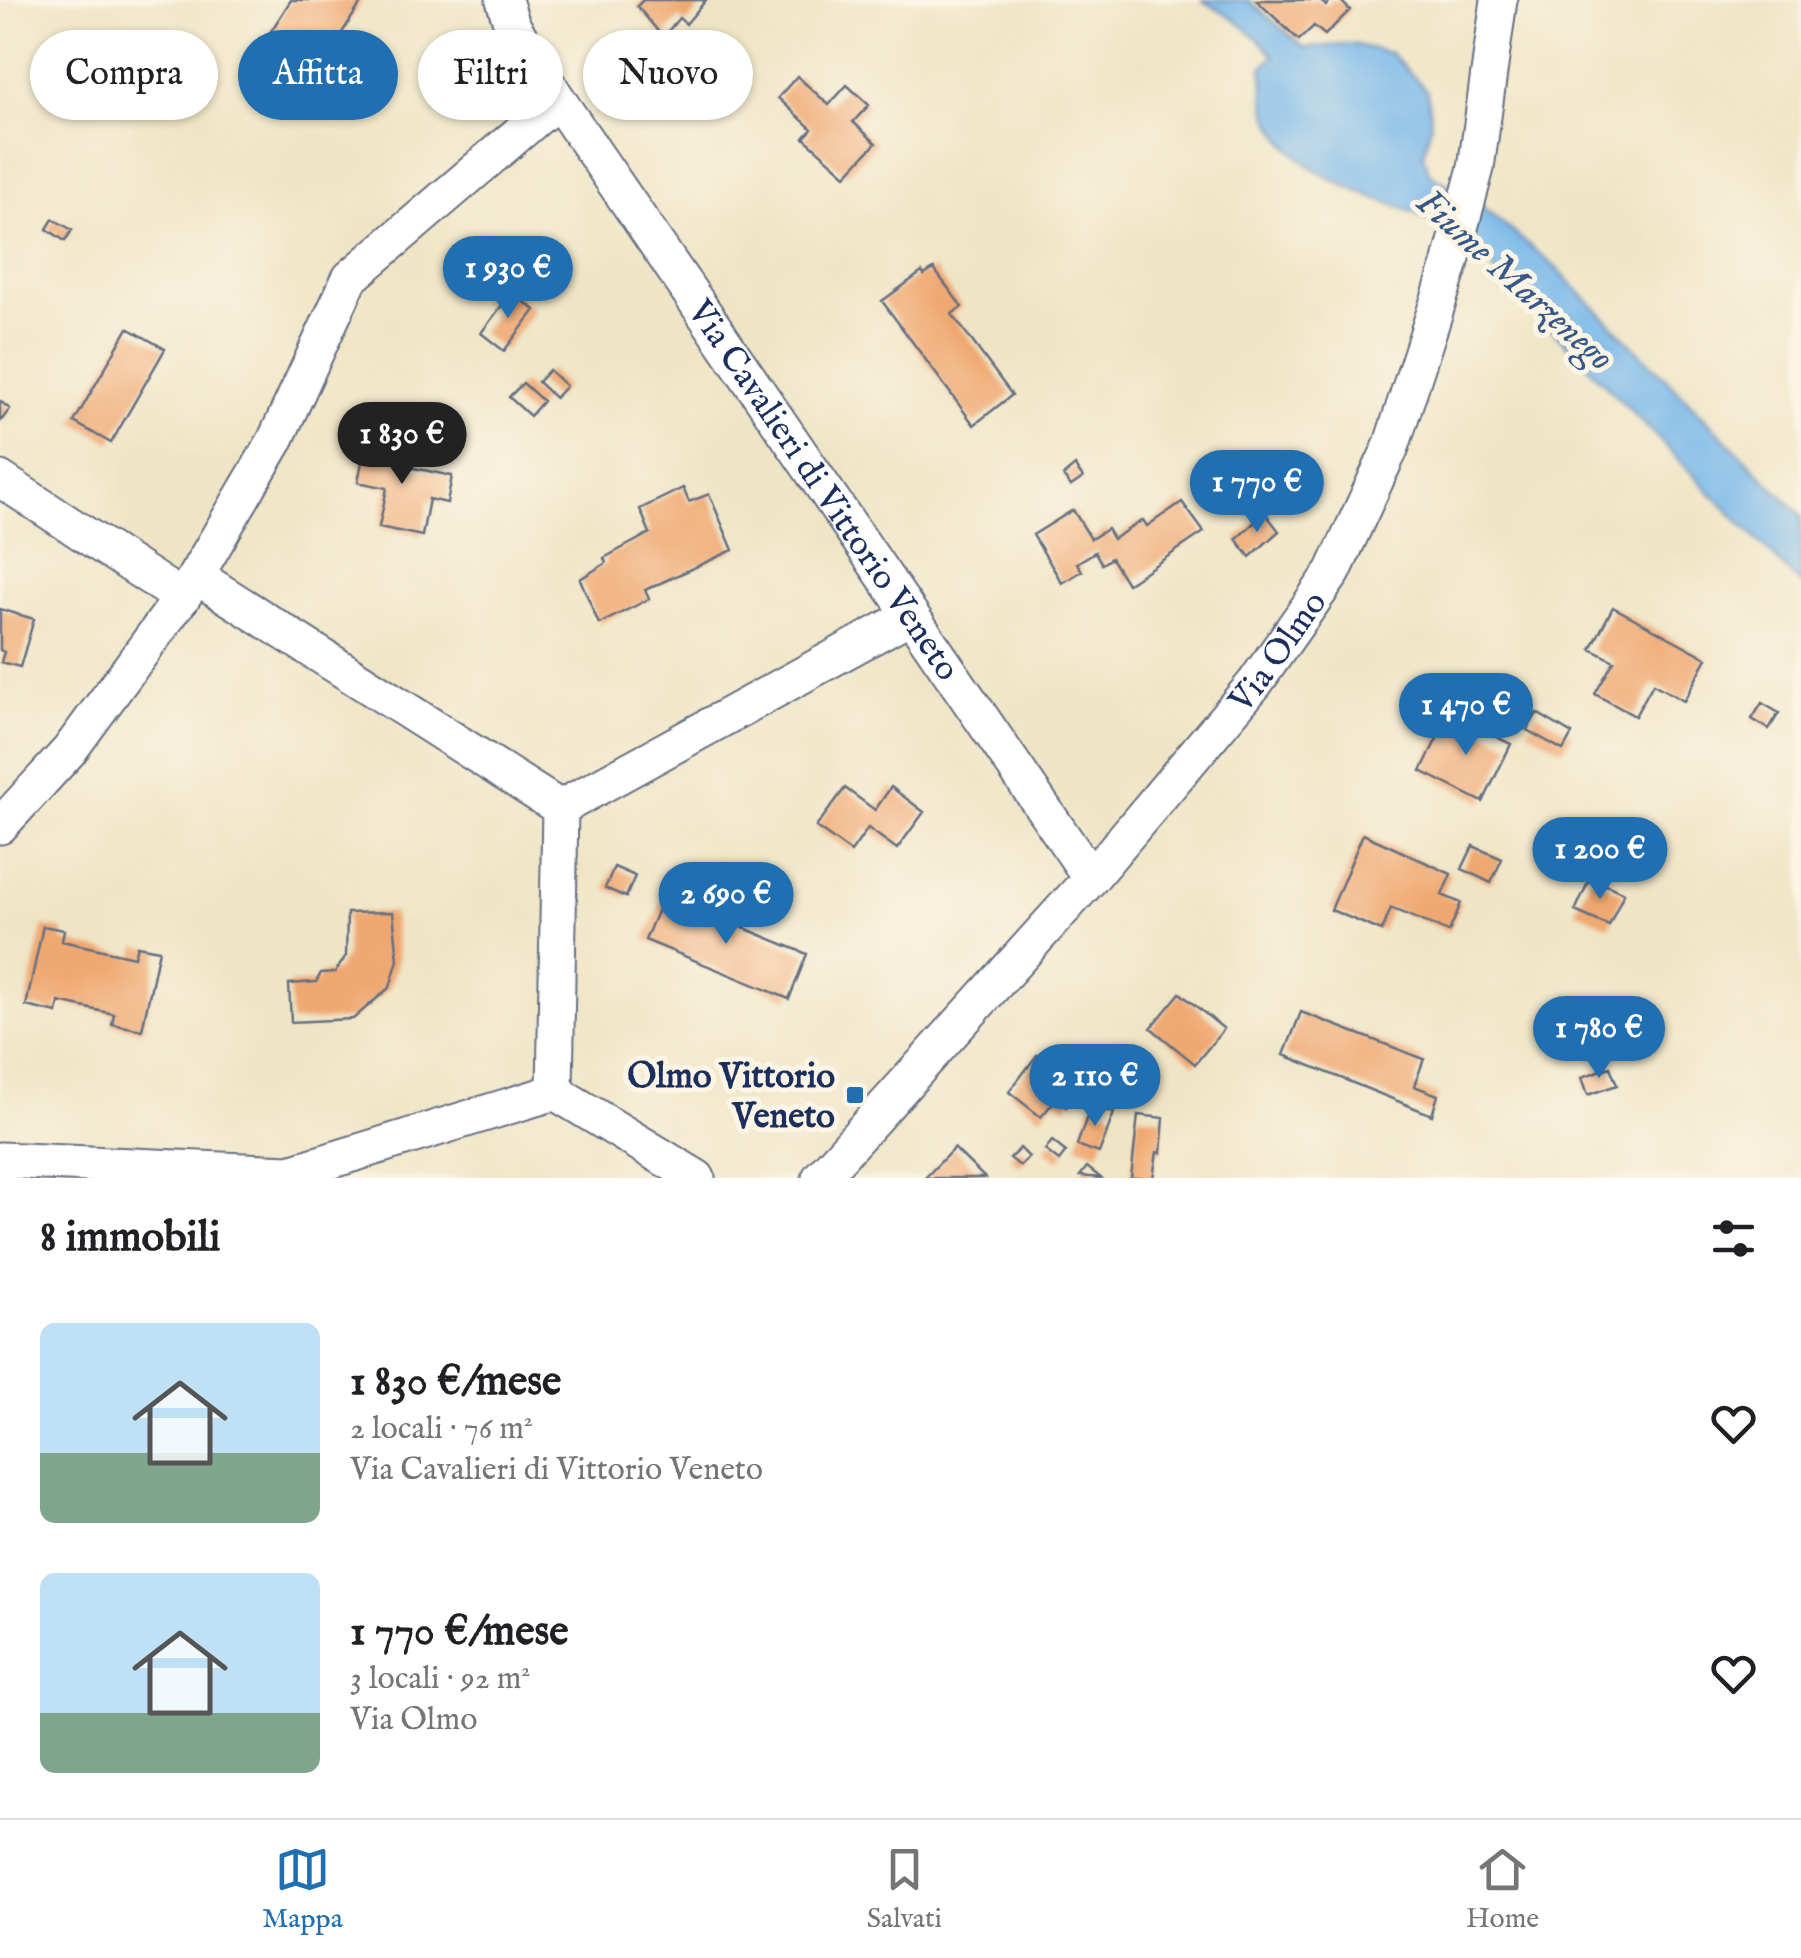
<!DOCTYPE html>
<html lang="it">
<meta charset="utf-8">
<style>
:root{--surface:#fff;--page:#f2f2f2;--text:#202124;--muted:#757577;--line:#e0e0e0;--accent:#1f6fb2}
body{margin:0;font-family:"IM FELL English",serif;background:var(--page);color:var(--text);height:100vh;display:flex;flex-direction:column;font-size:38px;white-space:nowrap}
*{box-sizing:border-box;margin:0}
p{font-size:32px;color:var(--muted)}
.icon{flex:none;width:55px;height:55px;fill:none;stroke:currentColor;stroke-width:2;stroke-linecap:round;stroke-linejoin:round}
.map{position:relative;height:1178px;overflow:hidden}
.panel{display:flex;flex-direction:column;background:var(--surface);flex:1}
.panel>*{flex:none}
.top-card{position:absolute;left:30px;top:30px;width:1000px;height:90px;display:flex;gap:20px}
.price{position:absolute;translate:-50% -85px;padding:0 22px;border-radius:35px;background:var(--accent);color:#fff;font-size:32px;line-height:65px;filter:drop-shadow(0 2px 5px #0008)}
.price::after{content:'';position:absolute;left:50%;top:60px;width:30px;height:22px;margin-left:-15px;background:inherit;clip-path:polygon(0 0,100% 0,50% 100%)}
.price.current{background:#222;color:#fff}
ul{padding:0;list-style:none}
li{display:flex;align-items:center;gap:30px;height:250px;padding:0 40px}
li span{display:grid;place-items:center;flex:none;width:280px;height:200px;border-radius:15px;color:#555}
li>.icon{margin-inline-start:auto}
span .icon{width:120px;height:120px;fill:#fffc;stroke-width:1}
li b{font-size:42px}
h2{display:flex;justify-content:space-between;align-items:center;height:120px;padding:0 40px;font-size:42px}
.tag{padding:0 35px;border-radius:45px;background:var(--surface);box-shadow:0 2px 8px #0004;font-size:35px;line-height:90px}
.tag.current{background:var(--accent);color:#fff}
.tabs{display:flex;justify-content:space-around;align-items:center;height:140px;border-top:2px solid var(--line);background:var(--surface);font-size:28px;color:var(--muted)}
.tabs a{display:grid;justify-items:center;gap:5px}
.tabs .current{color:var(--accent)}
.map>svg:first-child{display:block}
.water{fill:#75b6ea;stroke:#4872a4;stroke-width:2.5}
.building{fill:#efa871}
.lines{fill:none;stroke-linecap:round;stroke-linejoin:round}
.minor-casing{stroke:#656f82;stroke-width:39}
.minor{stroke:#fff;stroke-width:35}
.poi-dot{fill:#1f6fb2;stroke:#fcf5e5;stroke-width:4}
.labels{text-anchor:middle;stroke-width:10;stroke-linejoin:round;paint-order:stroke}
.street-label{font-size:35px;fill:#1b2f5e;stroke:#fcf5e5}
.poi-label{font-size:35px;font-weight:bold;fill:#1b2f5e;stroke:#fcf5e5;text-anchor:end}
.water-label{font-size:38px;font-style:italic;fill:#365888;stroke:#fcf5e5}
</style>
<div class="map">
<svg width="1801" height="1178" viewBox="0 0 1801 1178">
<rect width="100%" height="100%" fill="#fcf5e5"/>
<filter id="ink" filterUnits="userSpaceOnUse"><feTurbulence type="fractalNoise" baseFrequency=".01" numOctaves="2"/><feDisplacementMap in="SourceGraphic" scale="20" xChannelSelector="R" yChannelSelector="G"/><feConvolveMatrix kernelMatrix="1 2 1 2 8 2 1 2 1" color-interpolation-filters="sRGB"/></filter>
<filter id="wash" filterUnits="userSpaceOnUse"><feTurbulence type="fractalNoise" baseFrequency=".0048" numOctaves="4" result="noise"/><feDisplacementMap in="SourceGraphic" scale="40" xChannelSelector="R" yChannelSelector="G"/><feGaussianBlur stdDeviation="2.25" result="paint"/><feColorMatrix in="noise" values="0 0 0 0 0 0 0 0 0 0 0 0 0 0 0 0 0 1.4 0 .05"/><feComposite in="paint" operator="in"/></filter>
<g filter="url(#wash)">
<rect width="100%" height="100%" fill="#efe5c6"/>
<!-- water -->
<path class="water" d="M 1201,0 L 1248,0 L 1305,48 L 1352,44 L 1390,53 L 1427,90 L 1431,124 L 1423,155 L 1430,174 L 1478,203 L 1555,267 L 1801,515 L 1801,585 L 1483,259 C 1463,242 1443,226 1419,215 C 1361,190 1296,179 1268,114 C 1263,101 1265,83 1262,68 L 1274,56 C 1254,32 1228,14 1201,0 Z"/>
<g id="blocks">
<!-- building -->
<path class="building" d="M 291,0 L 363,0 L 315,75 L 264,42 Z
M 643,0 L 706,0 L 686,24 L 679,18 L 663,37 L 637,6 Z
M 1256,0 L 1320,0 L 1326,6 L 1331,0 L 1340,0 L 1350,10 L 1325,35 L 1314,26 L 1299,40 Z
M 797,76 L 829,105 L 847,85 L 869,105 L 853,122 L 876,143 L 846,175 L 804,138 L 812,129 L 778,98 Z
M 53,219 L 72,230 L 65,241 L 47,229 Z
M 934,269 L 962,307 L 952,314 L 1012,395 L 974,425 L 882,301 L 922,272 L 924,275 Z
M 512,292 L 535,310 L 504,351 L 481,333 Z
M 128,328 L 165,349 L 111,443 L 74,422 Z
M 549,370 L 566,386 L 555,398 L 538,382 Z
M 523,383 L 543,401 L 530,416 L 509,397 Z
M 0,401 L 10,409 L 0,422 Z
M 366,442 L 412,451 L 409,467 L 452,476 L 447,503 L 429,499 L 422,536 L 379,527 L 387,488 L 358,482 Z
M 1075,466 L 1083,478 L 1071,486 L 1063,476 Z
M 683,488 L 689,502 L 709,494 L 733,550 L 645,590 L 649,599 L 599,624 L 580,579 L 606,563 L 604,558 L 650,533 L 640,509 Z
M 1182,502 L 1204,532 L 1127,584 L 1111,558 L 1102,564 L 1095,552 L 1077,563 L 1082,571 L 1062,583 L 1033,535 L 1073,510 L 1091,539 L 1107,529 L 1113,539 L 1143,520 L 1147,526 Z
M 1265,513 L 1279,531 L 1250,557 L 1236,539 Z
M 1613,607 L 1707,658 L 1684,701 L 1653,684 L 1635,716 L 1595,694 L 1614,661 L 1591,649 Z
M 0,609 L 34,619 L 20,667 L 1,662 L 4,652 L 0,650 Z
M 1762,703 L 1779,713 L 1769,729 L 1752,719 Z
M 1537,713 L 1572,734 L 1563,750 L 1527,730 Z
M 1449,714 L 1511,744 L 1483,802 L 1421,771 Z
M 891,787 L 924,812 L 897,849 L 868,828 L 851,852 L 816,827 L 845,788 L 875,810 Z
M 1363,834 L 1451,874 L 1442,895 L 1461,903 L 1449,932 L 1391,908 L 1382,931 L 1331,910 Z
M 1473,846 L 1502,859 L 1491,883 L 1462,869 Z
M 614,867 L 635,876 L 626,897 L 605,888 Z
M 1590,878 L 1624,893 L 1609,926 L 1575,911 Z
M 664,895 L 807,954 L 789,999 L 645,940 Z
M 393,912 L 398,960 L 390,987 L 353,1019 L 291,1022 L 289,984 L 316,982 L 321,973 L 335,972 L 346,956 L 347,913 Z
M 43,926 L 64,930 L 62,941 L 134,957 L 137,946 L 159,950 L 142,1030 L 112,1024 L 114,1014 L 59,1002 L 57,1013 L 26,1006 Z
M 1180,993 L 1224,1029 L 1195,1064 L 1151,1028 Z
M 1301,1012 L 1424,1059 L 1414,1086 L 1438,1095 L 1432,1115 L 1284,1055 Z
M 1037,1055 L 1080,1089 L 1066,1107 L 1056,1099 L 1041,1117 L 1009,1092 Z
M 1610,1067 L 1617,1085 L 1588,1095 L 1582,1077 Z
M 1091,1105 L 1114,1113 L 1099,1153 L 1077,1145 Z
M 1138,1115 L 1164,1118 L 1161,1153 L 1157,1152 L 1153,1178 L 1131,1178 Z
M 1052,1141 L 1066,1152 L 1059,1161 L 1045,1150 Z
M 954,1148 L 985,1178 L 925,1178 Z
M 1020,1148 L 1029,1157 L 1020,1166 L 1010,1158 Z
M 1087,1167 L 1101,1178 L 1080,1176 Z"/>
</g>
</g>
<g filter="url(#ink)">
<use href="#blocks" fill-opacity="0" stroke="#656f82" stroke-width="2.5"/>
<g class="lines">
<defs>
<g id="minor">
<path d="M 504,0 L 512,25 L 558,100"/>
<path d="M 0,479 L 182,598"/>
<path d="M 196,576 L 560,808 L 555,1092"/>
<path d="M 560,808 L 910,616"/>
<path id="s1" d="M 0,826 L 69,751 L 188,589 L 275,441 L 350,278 L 558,100 L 1091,878"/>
<path d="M 0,1160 L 290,1173 L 555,1092 L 697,1178"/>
<path id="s2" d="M 820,1178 L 1091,878 L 1255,683 L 1333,572 L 1391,447 L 1450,265 L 1476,168 L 1499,0"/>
</g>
</defs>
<!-- minor casing -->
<use href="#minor" class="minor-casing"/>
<!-- minor -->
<use href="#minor" class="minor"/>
</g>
</g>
<!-- markers -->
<rect class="poi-dot" x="845" y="1085" width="20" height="20" rx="5"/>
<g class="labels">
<!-- street labels -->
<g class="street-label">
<text dy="12" stroke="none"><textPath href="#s1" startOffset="1400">Via Cavalieri di Vittorio Veneto</textPath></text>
<text dy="12" stroke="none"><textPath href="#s2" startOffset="698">Via Olmo</textPath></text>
</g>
<!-- poi labels -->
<g class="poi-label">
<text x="835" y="1087">Olmo Vittorio<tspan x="835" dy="40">Veneto</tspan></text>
</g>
<!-- water labels -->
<g class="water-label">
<text transform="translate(1516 279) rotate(42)" y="13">Fiume Marzenego</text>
</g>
</g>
</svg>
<b class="price" style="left:508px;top:321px">1 930 €</b>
<b class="price current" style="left:402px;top:487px">1 830 €</b>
<b class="price" style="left:1257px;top:535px">1 770 €</b>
<b class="price" style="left:1466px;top:758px">1 470 €</b>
<b class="price" style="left:1600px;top:902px">1 200 €</b>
<b class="price" style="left:726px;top:947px">2 690 €</b>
<b class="price" style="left:1599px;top:1081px">1 780 €</b>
<b class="price" style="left:1095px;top:1129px">2 110 €</b>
<div class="top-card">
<a class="tag">Compra</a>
<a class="tag current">Affitta</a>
<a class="tag">Filtri</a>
<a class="tag">Nuovo</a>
</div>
</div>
<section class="panel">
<h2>8 immobili<svg class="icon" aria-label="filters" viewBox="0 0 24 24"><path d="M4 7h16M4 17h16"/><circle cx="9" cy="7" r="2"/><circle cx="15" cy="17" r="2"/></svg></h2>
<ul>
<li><span style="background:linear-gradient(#bfe0f5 65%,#7fa58c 0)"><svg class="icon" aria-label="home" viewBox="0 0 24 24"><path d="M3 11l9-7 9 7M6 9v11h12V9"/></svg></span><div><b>1 830 €/mese</b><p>2 locali · 76 m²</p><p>Via Cavalieri di Vittorio Veneto</p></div><svg class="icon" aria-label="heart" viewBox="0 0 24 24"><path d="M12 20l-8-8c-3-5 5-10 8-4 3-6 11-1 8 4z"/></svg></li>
<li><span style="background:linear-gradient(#bfe0f5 70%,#7fa58c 0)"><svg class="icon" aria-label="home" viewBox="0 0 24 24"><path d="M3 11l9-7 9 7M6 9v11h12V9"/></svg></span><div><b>1 770 €/mese</b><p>3 locali · 92 m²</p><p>Via Olmo</p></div><svg class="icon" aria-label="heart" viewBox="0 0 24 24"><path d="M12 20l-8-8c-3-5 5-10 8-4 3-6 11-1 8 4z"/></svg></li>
</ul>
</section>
<nav class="tabs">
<a class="current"><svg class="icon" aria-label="map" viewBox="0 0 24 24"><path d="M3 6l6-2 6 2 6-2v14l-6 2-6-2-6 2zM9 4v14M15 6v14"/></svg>Mappa</a>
<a><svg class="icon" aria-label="saved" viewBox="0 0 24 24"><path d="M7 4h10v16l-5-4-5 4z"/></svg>Salvati</a>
<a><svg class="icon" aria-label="home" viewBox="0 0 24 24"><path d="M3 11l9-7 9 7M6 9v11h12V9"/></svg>Home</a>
</nav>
